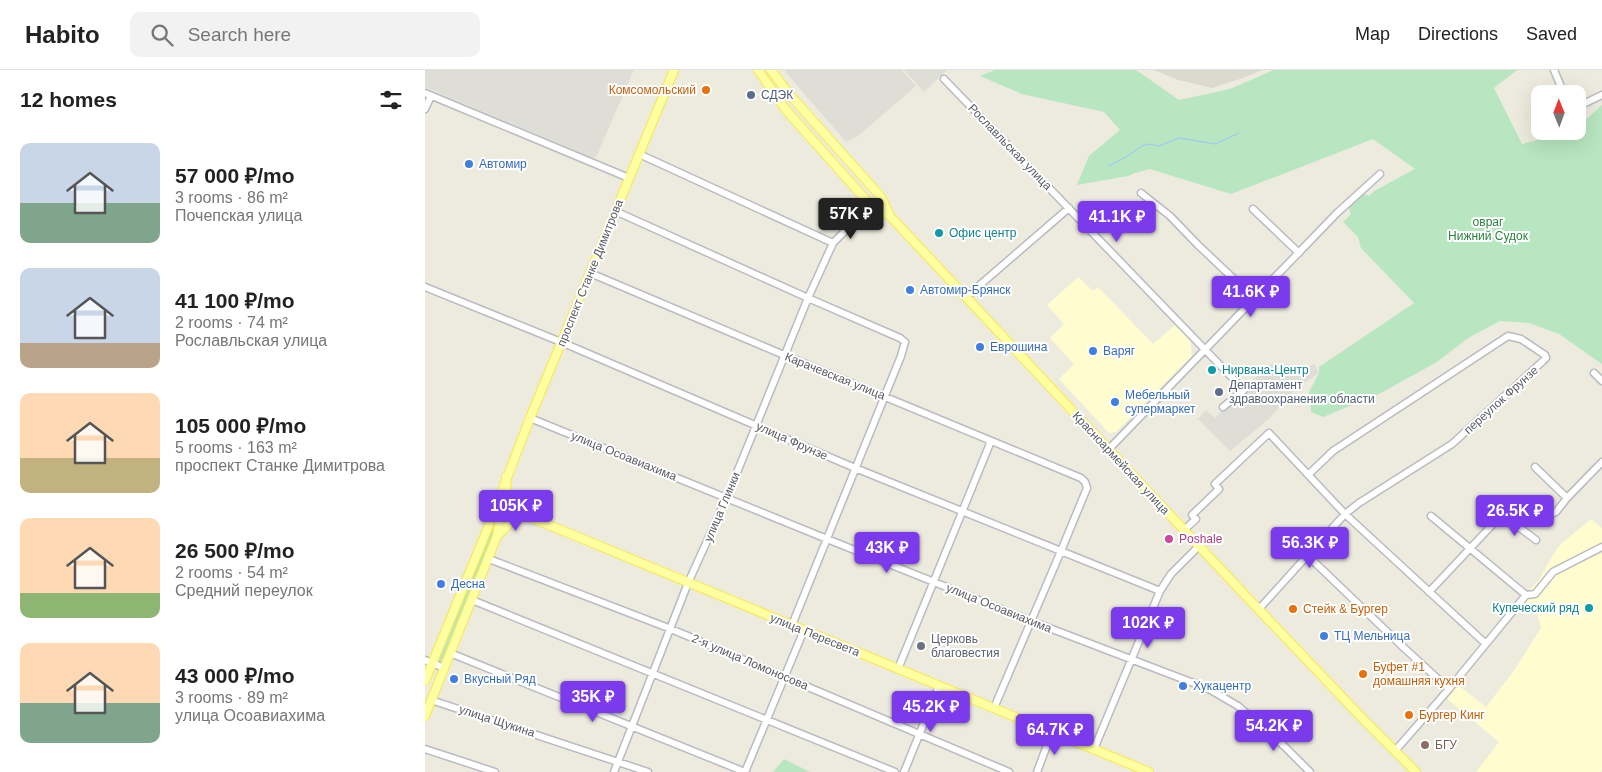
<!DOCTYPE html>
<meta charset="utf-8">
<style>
:root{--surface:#fff;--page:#f2f2f2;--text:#222;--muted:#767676;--line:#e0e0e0;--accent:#7c3aed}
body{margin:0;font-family:Helvetica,sans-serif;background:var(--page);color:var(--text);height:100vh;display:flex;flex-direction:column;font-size:19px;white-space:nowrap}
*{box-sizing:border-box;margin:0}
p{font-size:16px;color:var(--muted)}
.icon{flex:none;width:28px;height:28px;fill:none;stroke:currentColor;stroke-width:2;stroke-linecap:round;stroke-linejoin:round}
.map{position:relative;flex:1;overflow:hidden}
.sheet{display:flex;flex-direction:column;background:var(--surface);width:425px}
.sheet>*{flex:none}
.needle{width:32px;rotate:359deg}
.buttons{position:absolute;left:1106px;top:15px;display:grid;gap:10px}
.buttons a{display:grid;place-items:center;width:55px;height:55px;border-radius:10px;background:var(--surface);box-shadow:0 5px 20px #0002;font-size:25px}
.price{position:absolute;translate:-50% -42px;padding:0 11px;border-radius:5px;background:var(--accent);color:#fff;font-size:16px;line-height:32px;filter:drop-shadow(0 1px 2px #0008)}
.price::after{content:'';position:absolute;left:50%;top:30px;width:15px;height:11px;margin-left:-8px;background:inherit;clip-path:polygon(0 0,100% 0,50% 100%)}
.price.current{background:#222;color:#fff}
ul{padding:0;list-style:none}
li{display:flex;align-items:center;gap:15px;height:125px;padding:0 20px}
li span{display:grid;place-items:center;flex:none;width:140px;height:100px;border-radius:10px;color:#555}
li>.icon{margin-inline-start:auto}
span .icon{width:60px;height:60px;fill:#fffc;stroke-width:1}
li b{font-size:21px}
h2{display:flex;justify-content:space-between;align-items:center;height:60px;padding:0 20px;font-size:21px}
header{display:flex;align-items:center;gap:30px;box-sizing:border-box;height:70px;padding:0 25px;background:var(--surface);border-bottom:1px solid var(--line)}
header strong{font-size:24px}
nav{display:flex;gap:28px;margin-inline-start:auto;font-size:18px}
.search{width:350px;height:45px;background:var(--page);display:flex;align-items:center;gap:12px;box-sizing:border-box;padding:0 18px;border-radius:10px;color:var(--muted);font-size:19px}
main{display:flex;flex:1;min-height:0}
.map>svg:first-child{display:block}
.commercial{fill:#fffdd0}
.industrial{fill:#dfded6}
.education{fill:#dbdbcd}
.green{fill:#b8e6c0}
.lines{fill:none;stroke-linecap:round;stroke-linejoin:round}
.stream{stroke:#9bc1ff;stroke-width:1}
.minor-casing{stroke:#b9bbc1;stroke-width:9}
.major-casing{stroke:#fae949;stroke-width:10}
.minor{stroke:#fff;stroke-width:6}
.major{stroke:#fdffa0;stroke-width:8}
.food-dot{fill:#e8710a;stroke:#fff;stroke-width:2}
.service-dot{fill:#5c6f8a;stroke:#fff;stroke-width:2}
.shop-dot{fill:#3f7fe0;stroke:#fff;stroke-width:2}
.culture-dot{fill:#0f9aa8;stroke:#fff;stroke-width:2}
.hotel-dot{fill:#d1479c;stroke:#fff;stroke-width:2}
.worship-dot{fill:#6b7280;stroke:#fff;stroke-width:2}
.education-dot{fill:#8d6e63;stroke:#fff;stroke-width:2}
.labels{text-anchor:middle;stroke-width:4;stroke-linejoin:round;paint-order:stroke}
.food-label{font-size:12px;fill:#c56008;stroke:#fff;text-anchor:start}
.service-label{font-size:12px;fill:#4e5e75;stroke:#fff;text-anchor:start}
.street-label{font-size:12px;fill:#575a61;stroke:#fff}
.shop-label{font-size:12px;fill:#366cbe;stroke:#fff;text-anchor:start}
.park-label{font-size:12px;fill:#2e8241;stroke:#fff}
.culture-label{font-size:12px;fill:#0d838f;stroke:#fff;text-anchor:start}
.hotel-label{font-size:12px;fill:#b23c85;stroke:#fff;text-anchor:start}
.worship-label{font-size:12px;fill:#5b616d;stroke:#fff;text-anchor:start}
.education-label{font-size:12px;fill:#785e54;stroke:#fff;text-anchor:start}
</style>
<header>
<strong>Habito</strong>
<div class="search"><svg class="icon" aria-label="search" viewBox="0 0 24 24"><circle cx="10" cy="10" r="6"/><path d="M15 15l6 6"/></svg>Search here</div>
<nav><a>Map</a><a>Directions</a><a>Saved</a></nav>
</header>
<main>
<section class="sheet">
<h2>12 homes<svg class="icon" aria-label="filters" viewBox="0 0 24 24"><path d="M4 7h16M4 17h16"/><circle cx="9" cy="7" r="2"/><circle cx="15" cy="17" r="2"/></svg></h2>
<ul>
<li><span style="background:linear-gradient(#c9d6e8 60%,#7fa58c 0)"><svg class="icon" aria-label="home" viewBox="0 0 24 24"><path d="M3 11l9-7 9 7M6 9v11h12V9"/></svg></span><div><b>57 000 ₽/mo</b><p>3 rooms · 86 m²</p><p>Почепская улица</p></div></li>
<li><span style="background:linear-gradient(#c9d6e8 75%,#b9a48a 0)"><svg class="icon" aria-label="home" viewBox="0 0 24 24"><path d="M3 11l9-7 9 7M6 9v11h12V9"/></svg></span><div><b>41 100 ₽/mo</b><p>2 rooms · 74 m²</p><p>Рославльская улица</p></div></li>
<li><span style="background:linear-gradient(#ffd9b3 65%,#c2b280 0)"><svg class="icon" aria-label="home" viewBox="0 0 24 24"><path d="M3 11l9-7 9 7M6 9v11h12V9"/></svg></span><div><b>105 000 ₽/mo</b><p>5 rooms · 163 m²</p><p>проспект Станке Димитрова</p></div></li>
<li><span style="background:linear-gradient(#ffd9b3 75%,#8fb573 0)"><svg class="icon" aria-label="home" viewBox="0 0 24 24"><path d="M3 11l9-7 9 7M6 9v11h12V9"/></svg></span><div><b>26 500 ₽/mo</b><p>2 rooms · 54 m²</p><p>Средний переулок</p></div></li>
<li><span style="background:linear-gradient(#ffd9b3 60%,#7fa58c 0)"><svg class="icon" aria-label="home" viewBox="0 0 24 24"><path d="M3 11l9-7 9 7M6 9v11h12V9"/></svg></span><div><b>43 000 ₽/mo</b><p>3 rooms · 89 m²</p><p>улица Осоавиахима</p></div></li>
</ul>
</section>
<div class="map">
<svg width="1177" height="702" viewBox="0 0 1177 702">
<rect width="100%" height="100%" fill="#ecebde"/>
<!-- commercial -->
<path class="commercial" d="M 653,207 L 668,221 L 673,217 L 728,274 L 750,255 L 765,270 L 767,286 L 691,362 L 684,363 L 634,309 L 649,294 L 625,268 L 639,254 L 622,235 Z
M 1166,449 L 1177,458 L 1177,699 L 1176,702 L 1051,702 L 1074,672 L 1022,629 L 1033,615 L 1061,637 L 1088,602 L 1116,558 L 1110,535 L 1099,533 L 1095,530 L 1114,510 L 1129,483 L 1136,474 Z"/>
<!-- industrial -->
<path class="industrial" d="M 0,0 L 209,0 L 172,85 L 168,89 L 0,17 Z
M 361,0 L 477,0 L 491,16 L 433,66 L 421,72 L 363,5 L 360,1 Z
M 479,0 L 522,0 L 499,22 Z
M 846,294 L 864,294 L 874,302 L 889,294 L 894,303 L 869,320 L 862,329 L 844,349 L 805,381 L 773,349 L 781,340 L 790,348 L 819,317 Z"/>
<!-- education -->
<path class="education" d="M 729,0 L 837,0 L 821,7 L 787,18 L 753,10 Z"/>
<!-- green -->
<path class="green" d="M 570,0 L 711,0 L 754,30 L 805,19 L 849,0 L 1092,0 L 1069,18 L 1097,74 L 1144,61 L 1152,61 L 1153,57 L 1177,35 L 1177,294 L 1134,264 L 1104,253 L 1075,251 L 1043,268 L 1012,292 L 954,324 L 898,347 L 886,342 L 884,322 L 894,303 L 894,297 L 989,233 L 936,178 L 933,167 L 918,152 L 926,144 L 923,135 L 940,124 L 944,126 L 949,121 L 990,99 L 948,69 L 806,124 L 725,99 L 710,103 L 703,106 L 652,115 L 664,86 L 695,60 L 679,42 L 597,24 L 555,6 Z
M 67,459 L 70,462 L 18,591 L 16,592 L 13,590 Z
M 651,660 L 662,660 L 668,662 L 671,669 C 666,673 657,669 652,666 Z
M 359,689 L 385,702 L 348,702 Z"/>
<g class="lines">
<!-- stream -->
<path class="stream" d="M 684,96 L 701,87 L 717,76 L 724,74 L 734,76 L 754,68 L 790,74 L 814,63"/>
<defs>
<path id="minor" d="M 1129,0 L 1139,24
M 519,9 L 819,320 L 798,337
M 0,23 L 204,108
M 1152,37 L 1177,25
M 0,39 L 6,26
M 214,84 L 408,173
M 716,123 L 745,146 L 773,175 L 830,229
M 828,139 L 874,183
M 190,141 L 383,228 L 475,268 L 480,272 L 476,286 L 367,555
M 165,203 L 359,285 L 656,408 L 660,412 L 662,418 L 636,481 L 569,638
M 0,217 L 136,272 L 430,398 L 735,521
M 541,227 L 644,138
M 1169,303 L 1177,311
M 105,348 L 402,469 L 606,551 L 784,619 L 813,636 L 860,677 L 885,702
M 684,379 L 912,143 L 955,104
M 1110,397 L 1142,428
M 1006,446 L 1101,525
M 1083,449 L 1111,470
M 759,460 L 771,449 L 767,445 L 794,419 L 790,414 L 844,363 L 920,444 L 1061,574
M 883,486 L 978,577 L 1024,619
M 64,489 L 246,559 L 584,702
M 1004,522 L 1069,453 L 1082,448 L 1101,451 L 1112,450 L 1131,442 L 1142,428 L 1177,392
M 47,530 L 470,702
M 834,539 L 920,444 L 934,433 L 1027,374 L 1118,291 L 1121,288 L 1120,285 L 1096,269 L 1083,266 L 908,381 L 883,405
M 25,583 L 320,702
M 0,590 L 19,598
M 473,599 L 566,371
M 6,630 L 223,702
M 0,679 L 70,702
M 669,679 L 735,521 L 746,504 L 774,476
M 970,681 L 1024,619 L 1101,525 L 1110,524 L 1128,502 L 1177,477
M 189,702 L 263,513 L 302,427 L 383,228 L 408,173 L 446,135
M 320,702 L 379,560
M 479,702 L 514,616
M 612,702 L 627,662"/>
<path id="major" d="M 333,0 L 361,40 L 441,130 L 446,135 L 465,146
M 346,0 L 365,25 L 456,127 L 465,146 L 819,524 L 938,649 L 991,702
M 81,407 C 83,430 79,436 102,446 L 724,702
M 74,464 L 86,452 L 102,446
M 0,611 L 62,460 L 105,348 L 249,0
M 0,646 L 72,466 L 79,424"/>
</defs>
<!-- minor casing -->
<use href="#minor" class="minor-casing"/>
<!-- major casing -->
<use href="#major" class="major-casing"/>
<!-- minor -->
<use href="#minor" class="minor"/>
<!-- major -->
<use href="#major" class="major"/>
</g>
<!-- markers -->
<g class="food-dot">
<circle cx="281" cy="20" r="5"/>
<circle cx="868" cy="539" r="5"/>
<circle cx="938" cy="604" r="5"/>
<circle cx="984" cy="645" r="5"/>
</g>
<g class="service-dot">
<circle cx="326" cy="25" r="5"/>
<circle cx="794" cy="322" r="5"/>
</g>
<g class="shop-dot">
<circle cx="44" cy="94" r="5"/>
<circle cx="485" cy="220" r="5"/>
<circle cx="555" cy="277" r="5"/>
<circle cx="668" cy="281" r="5"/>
<circle cx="690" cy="332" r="5"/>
<circle cx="16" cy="514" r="5"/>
<circle cx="899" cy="566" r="5"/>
<circle cx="29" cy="609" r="5"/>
<circle cx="758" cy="616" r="5"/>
</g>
<g class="culture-dot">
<circle cx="514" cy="163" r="5"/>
<circle cx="787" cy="300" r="5"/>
<circle cx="1164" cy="538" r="5"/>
</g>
<circle class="hotel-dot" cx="744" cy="469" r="5"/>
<circle class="worship-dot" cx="496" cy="576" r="5"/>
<circle class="education-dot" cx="1000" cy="675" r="5"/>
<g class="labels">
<!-- food labels -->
<g class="food-label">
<text x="271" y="24" text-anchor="end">Комсомольский</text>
<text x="878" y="543">Стейк &amp; Бургер</text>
<text x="948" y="601">Буфет #1<tspan x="948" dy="14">домашняя кухня</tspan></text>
<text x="994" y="649">Бургер Кинг</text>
</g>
<!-- service labels -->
<g class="service-label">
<text x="336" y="29">СДЭК</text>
<text x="804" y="319">Департамент<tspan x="804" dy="14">здравоохранения области</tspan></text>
</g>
<!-- street labels -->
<g class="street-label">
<text transform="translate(585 77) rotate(46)" y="4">Рославльская улица</text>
<text transform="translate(165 203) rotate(-68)" y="4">проспект Станке Димитрова</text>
<text transform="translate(410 306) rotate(22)" y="4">Карачевская улица</text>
<text transform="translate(1076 330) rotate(-42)" y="4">переулок Фрунзе</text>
<text transform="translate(367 371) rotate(24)" y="4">улица Фрунзе</text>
<text transform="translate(199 386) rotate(22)" y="4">улица Осоавиахима</text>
<text transform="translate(696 393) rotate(47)" y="4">Красноармейская улица</text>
<text transform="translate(297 437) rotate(-67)" y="4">улица Глинки</text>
<text transform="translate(574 538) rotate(22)" y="4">улица Осоавиахима</text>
<text transform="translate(390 565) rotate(22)" y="4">улица Пересвета</text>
<text transform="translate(325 592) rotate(23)" y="4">2-я улица Ломоносова</text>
<text transform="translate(72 651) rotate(18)" y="4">улица Щукина</text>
</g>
<!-- shop labels -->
<g class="shop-label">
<text x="54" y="98">Автомир</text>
<text x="495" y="224">Автомир-Брянск</text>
<text x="565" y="281">Еврошина</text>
<text x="678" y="285">Варяг</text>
<text x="700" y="329">Мебельный<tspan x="700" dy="14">супермаркет</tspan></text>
<text x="26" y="518">Десна</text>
<text x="909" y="570">ТЦ Мельница</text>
<text x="39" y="613">Вкусный Ряд</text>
<text x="768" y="620">Хукацентр</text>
</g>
<!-- park labels -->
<g class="park-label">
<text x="1063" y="156">овраг<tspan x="1063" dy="14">Нижний Судок</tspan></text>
</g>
<!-- culture labels -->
<g class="culture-label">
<text x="524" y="167">Офис центр</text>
<text x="797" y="304">Нирвана-Центр</text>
<text x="1154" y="542" text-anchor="end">Купеческий ряд</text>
</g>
<!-- hotel labels -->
<g class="hotel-label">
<text x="754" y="473">Poshale</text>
</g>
<!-- worship labels -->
<g class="worship-label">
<text x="506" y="573">Церковь<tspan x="506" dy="14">благовестия</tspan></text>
</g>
<!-- education labels -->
<g class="education-label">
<text x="1010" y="679">БГУ</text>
</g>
</g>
</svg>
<div class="buttons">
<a><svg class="needle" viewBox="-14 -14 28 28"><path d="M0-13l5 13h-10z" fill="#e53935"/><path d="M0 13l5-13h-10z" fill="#767676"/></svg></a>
</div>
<b class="price current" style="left:426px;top:170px">57K ₽</b>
<b class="price" style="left:692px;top:173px">41.1K ₽</b>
<b class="price" style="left:826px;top:248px">41.6K ₽</b>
<b class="price" style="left:91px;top:462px">105K ₽</b>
<b class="price" style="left:1090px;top:467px">26.5K ₽</b>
<b class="price" style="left:885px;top:499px">56.3K ₽</b>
<b class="price" style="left:462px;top:504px">43K ₽</b>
<b class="price" style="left:723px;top:579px">102K ₽</b>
<b class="price" style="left:168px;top:653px">35K ₽</b>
<b class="price" style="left:506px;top:663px">45.2K ₽</b>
<b class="price" style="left:849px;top:682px">54.2K ₽</b>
<b class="price" style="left:630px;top:686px">64.7K ₽</b>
</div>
</main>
